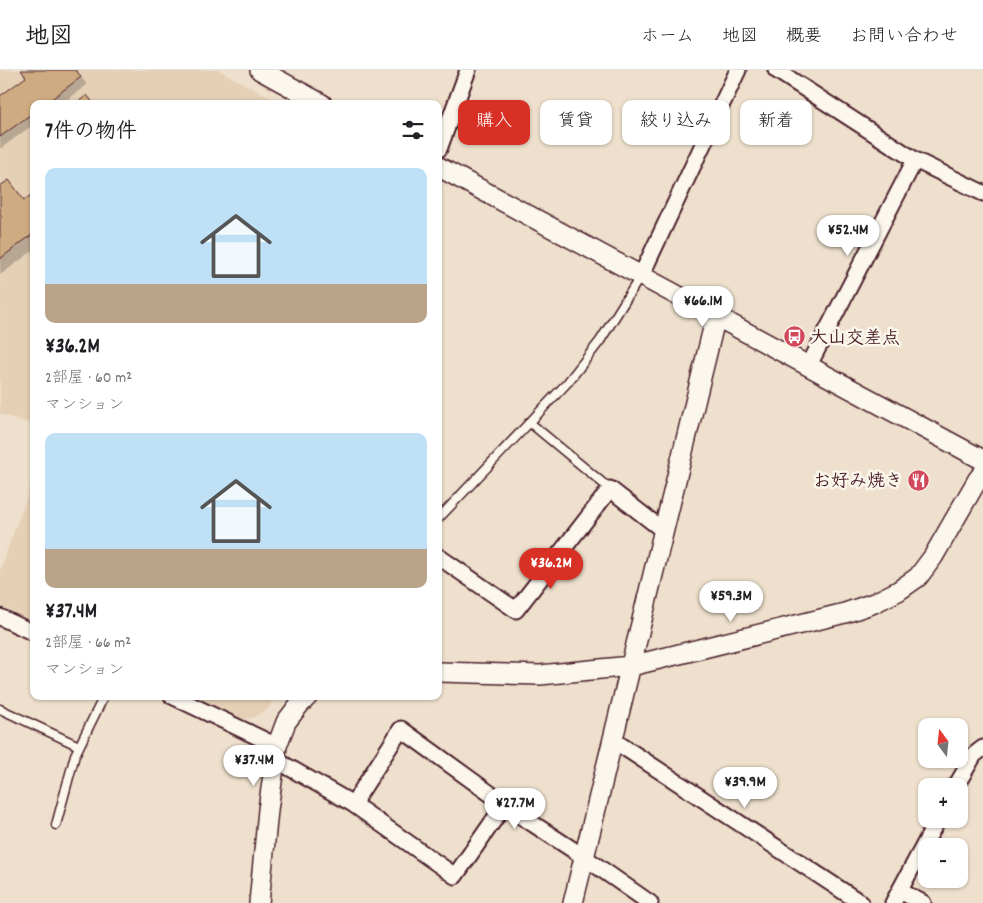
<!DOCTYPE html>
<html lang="ja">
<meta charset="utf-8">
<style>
:root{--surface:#fff;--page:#f6f6f6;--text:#202124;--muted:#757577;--line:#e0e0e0;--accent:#d93025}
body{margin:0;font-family:Dekko,"Klee One",sans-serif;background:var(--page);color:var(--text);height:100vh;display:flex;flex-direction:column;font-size:19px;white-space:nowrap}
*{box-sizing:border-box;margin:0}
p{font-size:16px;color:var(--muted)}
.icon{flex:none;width:28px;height:28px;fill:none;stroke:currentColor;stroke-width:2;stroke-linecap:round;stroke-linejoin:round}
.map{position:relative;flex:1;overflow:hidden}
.sheet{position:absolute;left:30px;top:30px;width:412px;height:600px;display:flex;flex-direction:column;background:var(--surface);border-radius:10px;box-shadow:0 1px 4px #0004}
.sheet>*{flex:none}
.top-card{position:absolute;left:458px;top:30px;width:450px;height:45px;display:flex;gap:10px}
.needle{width:32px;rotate:345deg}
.fabs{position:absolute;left:918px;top:648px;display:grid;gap:10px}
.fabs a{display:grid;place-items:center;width:50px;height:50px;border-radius:10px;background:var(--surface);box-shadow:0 1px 4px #0004;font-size:25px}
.price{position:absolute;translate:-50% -42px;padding:0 11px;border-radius:18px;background:#fff;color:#222;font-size:16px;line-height:32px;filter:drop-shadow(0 1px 2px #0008)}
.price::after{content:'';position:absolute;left:50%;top:30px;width:15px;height:11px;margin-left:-8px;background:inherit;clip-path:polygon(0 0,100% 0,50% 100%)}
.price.on{background:var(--accent);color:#fff}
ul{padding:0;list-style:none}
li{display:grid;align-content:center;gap:10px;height:265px;padding:0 15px}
li span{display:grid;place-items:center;height:155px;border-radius:10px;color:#555}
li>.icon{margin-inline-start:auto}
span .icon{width:90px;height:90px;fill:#fffc;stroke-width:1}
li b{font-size:21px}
h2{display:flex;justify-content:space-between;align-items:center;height:60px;padding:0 15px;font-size:21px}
.pill{padding:0 18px;border-radius:10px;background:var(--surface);box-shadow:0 1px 4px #0004;font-size:18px;line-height:45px}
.pill.on{background:var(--accent);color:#fff}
header{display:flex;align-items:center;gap:30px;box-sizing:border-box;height:70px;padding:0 25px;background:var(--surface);border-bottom:1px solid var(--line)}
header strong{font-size:24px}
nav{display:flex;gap:28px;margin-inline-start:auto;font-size:18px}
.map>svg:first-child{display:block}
.built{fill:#e5d0b6}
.shadow{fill:#0003}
.building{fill:#cfab81;stroke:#4a1f2b}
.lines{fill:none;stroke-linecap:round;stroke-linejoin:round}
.service-casing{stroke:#4a1f2b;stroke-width:11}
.minor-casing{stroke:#4a1f2b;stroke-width:19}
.tertiary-casing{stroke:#4a1f2b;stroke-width:22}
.service{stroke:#fbf7ec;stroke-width:8}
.minor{stroke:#fbf7ec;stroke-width:15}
.tertiary{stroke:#fbf7ec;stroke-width:19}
.labels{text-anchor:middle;stroke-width:5;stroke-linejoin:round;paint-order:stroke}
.poi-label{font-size:18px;font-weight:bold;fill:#4a1f2b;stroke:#fbf7ec;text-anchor:start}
</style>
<header>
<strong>地図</strong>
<nav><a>ホーム</a><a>地図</a><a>概要</a><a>お問い合わせ</a></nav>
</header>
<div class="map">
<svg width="983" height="833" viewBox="0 0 983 833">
<rect width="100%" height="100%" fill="#eee0cc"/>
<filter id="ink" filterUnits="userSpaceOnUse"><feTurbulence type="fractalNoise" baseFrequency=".02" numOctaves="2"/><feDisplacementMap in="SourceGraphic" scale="10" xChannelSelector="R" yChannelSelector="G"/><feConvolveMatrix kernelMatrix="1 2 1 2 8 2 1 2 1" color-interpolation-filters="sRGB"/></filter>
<g filter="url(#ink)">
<!-- built -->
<path class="built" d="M 0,0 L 219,0 L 282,34 L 34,34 L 34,355 L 0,344 Z
M 34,407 L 34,552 L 0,536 L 0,500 Z
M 188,626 L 274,626 L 269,638 L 253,648 L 236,650 Z"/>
<!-- shadow -->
<path class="shadow" d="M 23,0 L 76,0 L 87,15 L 61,34 L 34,34 L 34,54 L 0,79 L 0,27 L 28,7 Z
M 8,111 L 26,131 L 34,125 L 34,180 L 0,205 L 0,149 L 4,146 L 0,142 L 0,118 Z"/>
<!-- building -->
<path class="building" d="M 21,0 L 76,0 L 81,7 L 45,34 L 34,34 L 34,42 L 0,67 L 0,26 L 26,7 Z
M 87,25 L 94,34 L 75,34 Z
M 9,110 L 24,130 L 34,123 L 34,163 L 0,189 L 0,148 L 2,146 L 0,144 L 0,116 Z"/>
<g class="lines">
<defs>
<path id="service" d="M 529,352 L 610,419
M 439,448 L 568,312 L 600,271 L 640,207
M 0,639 L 79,676
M 56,755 L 75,685 L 104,626"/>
<path id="minor" d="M 776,0 L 915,90 L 983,123
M 439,79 L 468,0
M 641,206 L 738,0
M 808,297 L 915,90
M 439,487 L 516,540 L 610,419 L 664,461
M 0,547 L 34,563
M 172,626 L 277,676
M 613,670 L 861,833
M 276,690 L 353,734 L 401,659 L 521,746 L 584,787 L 650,833
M 956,716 L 974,685 L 983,678
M 353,734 L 455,806 L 505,734
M 900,821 L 923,833
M 893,833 L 938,749"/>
<path id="tertiary" d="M 260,0 L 322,34
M 439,97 L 983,390
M 439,602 L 540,605 L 631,596 L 845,543 L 874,533 L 898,521 L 918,507 L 933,487 L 978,409 L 983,403
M 259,833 L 268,740 L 277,676 L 286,652 L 299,635 L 308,626
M 573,833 L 716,246"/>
</defs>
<!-- service casing -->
<use href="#service" class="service-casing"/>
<!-- minor casing -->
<use href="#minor" class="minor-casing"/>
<!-- tertiary casing -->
<use href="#tertiary" class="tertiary-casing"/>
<!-- service -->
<use href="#service" class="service"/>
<!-- minor -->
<use href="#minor" class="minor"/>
<!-- tertiary -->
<use href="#tertiary" class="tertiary"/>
</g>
</g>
<!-- icons -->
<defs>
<symbol id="bus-disc" viewBox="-11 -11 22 22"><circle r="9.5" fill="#d1495b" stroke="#fbf7ec"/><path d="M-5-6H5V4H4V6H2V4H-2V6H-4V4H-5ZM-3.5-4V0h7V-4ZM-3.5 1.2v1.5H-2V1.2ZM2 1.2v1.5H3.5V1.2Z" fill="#fff"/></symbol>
<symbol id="restaurant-disc" viewBox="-11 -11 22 22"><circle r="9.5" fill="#d1495b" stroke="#fbf7ec"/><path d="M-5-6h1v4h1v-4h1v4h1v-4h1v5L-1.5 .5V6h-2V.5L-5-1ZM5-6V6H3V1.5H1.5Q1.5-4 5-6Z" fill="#fff"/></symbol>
</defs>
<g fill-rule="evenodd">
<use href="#bus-disc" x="782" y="254" width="25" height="25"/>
<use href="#restaurant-disc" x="906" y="398" width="25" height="25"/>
</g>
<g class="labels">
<!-- poi labels -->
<g class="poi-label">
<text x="810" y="273">大山交差点</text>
<text x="903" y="416" text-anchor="end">お好み焼き</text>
</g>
</g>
</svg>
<div class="fabs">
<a><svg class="needle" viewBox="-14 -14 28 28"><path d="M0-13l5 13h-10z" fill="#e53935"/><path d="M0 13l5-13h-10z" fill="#757577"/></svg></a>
<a>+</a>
<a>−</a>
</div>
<b class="price" style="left:848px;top:187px">¥52.4M</b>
<b class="price" style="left:703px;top:258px">¥66.1M</b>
<b class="price on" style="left:551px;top:520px">¥36.2M</b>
<b class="price" style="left:731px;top:553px">¥59.3M</b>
<b class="price" style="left:254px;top:717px">¥37.4M</b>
<b class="price" style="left:745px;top:739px">¥39.9M</b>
<b class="price" style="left:515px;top:760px">¥27.7M</b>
<div class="top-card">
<a class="pill on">購入</a>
<a class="pill">賃貸</a>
<a class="pill">絞り込み</a>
<a class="pill">新着</a>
</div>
<section class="sheet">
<h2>7件の物件<svg class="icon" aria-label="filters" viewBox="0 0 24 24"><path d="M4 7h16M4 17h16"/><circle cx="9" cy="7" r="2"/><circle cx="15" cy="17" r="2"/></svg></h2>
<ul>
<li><span style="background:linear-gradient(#bfe0f5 75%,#b9a48a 0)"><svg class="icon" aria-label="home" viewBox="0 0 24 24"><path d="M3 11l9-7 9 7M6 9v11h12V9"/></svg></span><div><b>¥36.2M</b><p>2部屋 · 60 m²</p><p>マンション</p></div></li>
<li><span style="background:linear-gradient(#bfe0f5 75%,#b9a48a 0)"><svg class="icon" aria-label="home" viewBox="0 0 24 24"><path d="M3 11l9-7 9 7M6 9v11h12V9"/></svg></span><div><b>¥37.4M</b><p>2部屋 · 66 m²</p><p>マンション</p></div></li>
</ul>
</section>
</div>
